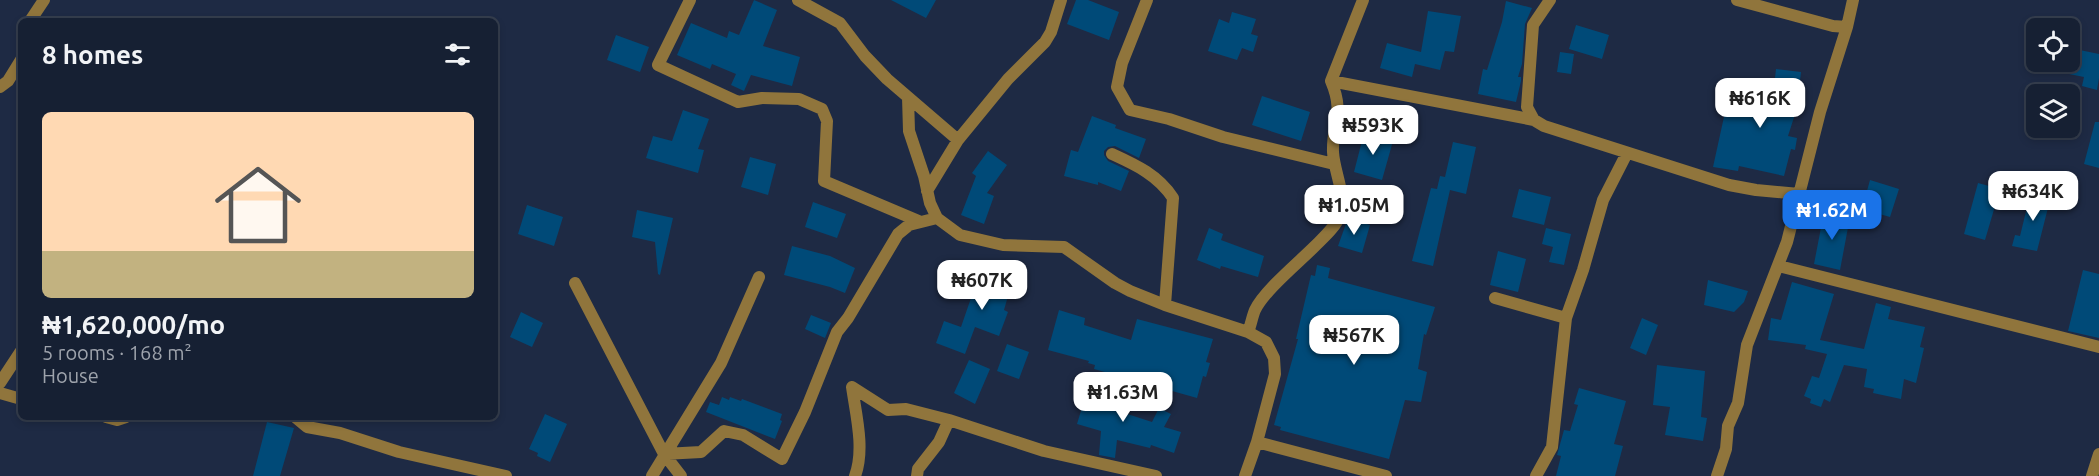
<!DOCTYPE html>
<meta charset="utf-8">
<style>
:root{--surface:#162033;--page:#1f283b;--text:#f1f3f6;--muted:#9ea3ac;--line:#353e4e;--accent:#1a73e8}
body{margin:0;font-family:Ubuntu,sans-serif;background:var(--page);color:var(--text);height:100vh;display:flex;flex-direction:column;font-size:22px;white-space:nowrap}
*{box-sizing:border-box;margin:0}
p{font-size:20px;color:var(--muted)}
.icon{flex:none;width:33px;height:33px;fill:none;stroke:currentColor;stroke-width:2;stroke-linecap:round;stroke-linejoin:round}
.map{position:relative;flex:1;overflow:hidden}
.details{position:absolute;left:18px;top:18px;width:480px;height:402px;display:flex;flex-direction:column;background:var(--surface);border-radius:9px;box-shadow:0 3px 9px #0003,0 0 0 2px var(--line)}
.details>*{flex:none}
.buttons{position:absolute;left:2026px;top:18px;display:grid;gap:12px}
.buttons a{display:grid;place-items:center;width:54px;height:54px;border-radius:9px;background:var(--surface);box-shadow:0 3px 9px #0003,0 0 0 2px var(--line);font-size:30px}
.price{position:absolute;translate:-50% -51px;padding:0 14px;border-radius:12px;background:#fff;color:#222;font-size:20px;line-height:39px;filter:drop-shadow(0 2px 3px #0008)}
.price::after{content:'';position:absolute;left:50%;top:36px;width:18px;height:14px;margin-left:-9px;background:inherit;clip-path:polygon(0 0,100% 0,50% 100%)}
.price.selected{background:var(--accent);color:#fff}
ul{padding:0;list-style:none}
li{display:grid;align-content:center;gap:12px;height:318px;padding:0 24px}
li+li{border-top:2px solid var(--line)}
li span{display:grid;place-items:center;height:186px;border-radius:9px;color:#555}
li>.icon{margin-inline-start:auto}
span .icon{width:108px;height:108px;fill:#fffc;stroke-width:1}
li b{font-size:26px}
h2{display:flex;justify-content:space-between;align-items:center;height:72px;padding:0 24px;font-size:26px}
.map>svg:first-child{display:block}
.building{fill:#004a78}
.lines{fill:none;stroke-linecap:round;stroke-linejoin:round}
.street{stroke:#90753c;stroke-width:12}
</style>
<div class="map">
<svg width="2099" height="476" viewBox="0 0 2099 476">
<rect width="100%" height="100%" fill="#1e2a44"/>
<!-- building -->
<path class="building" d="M 754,0 L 777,10 L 763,46 L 800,57 L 792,86 L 751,75 L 744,91 L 731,85 L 736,74 L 712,64 L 710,69 L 677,55 L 691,23 L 727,38 L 729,31 L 739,35 Z
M 891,0 L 936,0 L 926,18 Z
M 1076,0 L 1088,0 L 1119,12 L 1109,40 L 1067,24 Z
M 1506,1 L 1532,8 L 1525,24 L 1522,64 L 1518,77 L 1521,77 L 1521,81 L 1516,102 L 1478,94 L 1483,69 L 1487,70 L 1502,22 Z
M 1428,11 L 1461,16 L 1454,52 L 1445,51 L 1440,70 L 1415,64 L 1412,77 L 1380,68 L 1387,43 L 1421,52 Z
M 1232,12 L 1256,19 L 1251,34 L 1258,36 L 1253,52 L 1242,48 L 1237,60 L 1208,51 L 1219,19 L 1229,23 Z
M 1576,25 L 1609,35 L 1602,59 L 1569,49 Z
M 616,35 L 649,47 L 640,72 L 607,60 Z
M 2070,48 L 2099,54 L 2099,78 L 2097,90 L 2082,86 L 2084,77 L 2034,67 L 2035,62 L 2070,62 Z
M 1560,52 L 1574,54 L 1571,74 L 1557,72 Z
M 1776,69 L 1801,72 L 1797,108 L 1788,136 L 1797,138 L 1795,150 L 1791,149 L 1784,176 L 1739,166 L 1738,171 L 1713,167 L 1729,94 L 1772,104 Z
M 1262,96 L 1310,112 L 1301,141 L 1252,125 Z
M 683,110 L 709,119 L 698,149 L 704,150 L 698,173 L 646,158 L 653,136 L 672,141 Z
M 1092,116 L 1116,125 L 1115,128 L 1146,139 L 1139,158 L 1115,146 L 1108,147 L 1104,151 L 1104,155 L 1108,161 L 1129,171 L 1121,191 L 1098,182 L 1098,185 L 1064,176 L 1071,150 L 1078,152 Z
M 2095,122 L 2099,122 L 2099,168 L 2084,164 Z
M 1364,133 L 1393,141 L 1382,180 L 1354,172 Z
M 1453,142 L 1476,147 L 1466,194 L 1450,190 L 1433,266 L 1412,261 L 1431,188 L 1437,189 L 1440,176 L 1445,177 Z
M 988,151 L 1007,165 L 987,193 L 994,196 L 984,224 L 961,215 L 976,176 L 972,173 Z
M 750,157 L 776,164 L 768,195 L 741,187 Z
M 1870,180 L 1899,189 L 1890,217 L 1862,209 Z
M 1978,183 L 2000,189 L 1985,240 L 1964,234 Z
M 1519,189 L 1551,197 L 1544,225 L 1512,217 Z
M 2031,191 L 2051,196 L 2037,251 L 2012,246 L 2015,235 L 2020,236 Z
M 813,202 L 846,214 L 837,238 L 805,227 Z
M 527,205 L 563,217 L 554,246 L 518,234 Z
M 637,210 L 673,218 L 660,275 L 658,274 L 655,242 L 632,237 Z
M 1824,212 L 1850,217 L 1840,270 L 1814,264 Z
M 1348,218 L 1370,225 L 1362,253 L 1338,246 Z
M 1209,228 L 1223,234 L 1221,240 L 1264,256 L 1258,277 L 1221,266 L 1220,269 L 1197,260 Z
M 1546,228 L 1571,234 L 1564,265 L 1549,262 L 1553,247 L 1542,244 Z
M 792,246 L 830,256 L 855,268 L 845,293 L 830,287 L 784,275 Z
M 1498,251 L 1526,259 L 1518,292 L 1490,285 Z
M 993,262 L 1016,268 L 1004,310 L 1008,312 L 999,336 L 975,327 L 965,354 L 936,343 L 944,321 L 961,327 L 971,298 L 982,302 Z
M 1317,265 L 1330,268 L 1328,278 L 1435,307 L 1426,335 L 1424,334 L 1418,369 L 1427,372 L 1421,402 L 1405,400 L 1389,459 L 1280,430 L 1281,427 L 1274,425 L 1298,339 L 1296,339 L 1311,275 L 1315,276 Z
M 2083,270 L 2099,274 L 2099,338 L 2068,331 Z
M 1708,280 L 1748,291 L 1744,302 L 1734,312 L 1704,305 Z
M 1792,282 L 1834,294 L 1820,340 L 1864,349 L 1876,303 L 1891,307 L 1888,319 L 1925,327 L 1920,347 L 1924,348 L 1916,383 L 1904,379 L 1901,399 L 1873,393 L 1874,389 L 1864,387 L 1867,369 L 1844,365 L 1830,402 L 1824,399 L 1821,407 L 1810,403 L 1811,399 L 1804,396 L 1812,376 L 1819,378 L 1827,354 L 1805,349 L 1806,345 L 1768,340 L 1771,318 L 1781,320 Z
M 1059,310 L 1085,318 L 1084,325 L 1131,340 L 1137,319 L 1213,339 L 1206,362 L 1210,363 L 1206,377 L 1203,376 L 1197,398 L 1094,369 L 1095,365 L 1088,363 L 1089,361 L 1048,350 Z
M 521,312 L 543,323 L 532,347 L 510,337 Z
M 811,315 L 831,323 L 825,338 L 805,329 Z
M 1642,318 L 1658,325 L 1646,355 L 1630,348 Z
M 1007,344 L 1029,352 L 1019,379 L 997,371 Z
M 969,360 L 990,369 L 975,404 L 954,393 Z
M 1657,365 L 1705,371 L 1701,417 L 1707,418 L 1703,441 L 1665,435 L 1670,407 L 1653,405 Z
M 1092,374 L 1113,385 L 1106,407 L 1152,422 L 1159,408 L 1171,414 L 1164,427 L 1181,432 L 1174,453 L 1151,445 L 1150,448 L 1117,440 L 1115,458 L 1099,455 L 1101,431 L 1077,424 Z
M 1579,388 L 1626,401 L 1614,444 L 1623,446 L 1615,476 L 1556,476 L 1561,456 L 1557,455 L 1564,430 L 1570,431 L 1578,405 L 1574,404 Z
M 722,397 L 729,400 L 730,397 L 741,401 L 742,399 L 782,414 L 780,420 L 782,421 L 775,439 L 706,412 L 710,402 L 719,405 Z
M 545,414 L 567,424 L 550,462 L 537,456 L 538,453 L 529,449 Z
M 267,422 L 294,428 L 280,476 L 253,476 Z"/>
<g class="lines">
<!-- street -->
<path class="street" d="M 690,0 L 658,65 L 738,102 L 762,98 L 799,99 L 822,109 L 827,121 L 824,181 L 921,222
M 798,0 L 840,23 L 865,56 L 887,79 L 958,140
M 1147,0 L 1122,63 L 1117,87 L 1130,110 L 1169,119 L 1223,137 L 1334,164
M 1737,0 L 1833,26 L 1847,27
M 30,21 L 44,0
M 1331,81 L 1534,120 L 1544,126 L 1729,185 L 1756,190 L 1799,194
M 0,87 L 8,81 L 21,60
M 908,97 L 909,131 L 924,176 L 930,203 L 937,218 L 960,235 L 1003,245 L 1064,247 L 1115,283 L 1130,291 L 1165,305 L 1248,332 L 1266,342 L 1274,358 L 1275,374 L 1257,442 L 1245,476
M 1534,120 L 1527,107 L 1533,25 L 1550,0
M 1112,154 C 1136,165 1158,175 1173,198 L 1165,305
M 927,191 L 958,140 L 1008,79 L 1045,42 L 1051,32 L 1061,0
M 1779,266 L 2099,347
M 575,283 L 664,454 L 681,476
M 1495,298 L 1566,318 L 1552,447 L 1536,476
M 1566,318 L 1583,270 L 1603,200 L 1627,153
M 1248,332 C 1251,325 1252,317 1255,310 C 1264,291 1298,263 1314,247 C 1323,238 1336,227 1340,215 C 1347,196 1334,172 1333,152 C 1332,121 1345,114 1331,81 L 1363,0
M 0,383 L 21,351
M 0,393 L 21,399
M 106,417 L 117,420 L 126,417
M 295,417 L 307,427 L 340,433 L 399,452 L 506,476
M 1257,442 L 1386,476
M 664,454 L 701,452 L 724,431 L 743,435 L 782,459 L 805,412 L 837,332 L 848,318 L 898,234 L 909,225 L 937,218
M 652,476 L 721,363 L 759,277
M 855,476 C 865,449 856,415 852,387 L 888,410 L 906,409 L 949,420
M 917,476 L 918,469 L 939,442 L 949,420 L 1044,451 L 1156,476
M 1717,476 L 1726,449 L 1728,426 L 1738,403 L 1747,345 L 1787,242 L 1820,112 L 1847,27 L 1853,0
M 2092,476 L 2099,454"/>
</g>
</svg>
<div class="buttons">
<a><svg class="icon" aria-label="locate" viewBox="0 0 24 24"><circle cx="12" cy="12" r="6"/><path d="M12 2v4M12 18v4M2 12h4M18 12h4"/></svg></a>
<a><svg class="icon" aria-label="layers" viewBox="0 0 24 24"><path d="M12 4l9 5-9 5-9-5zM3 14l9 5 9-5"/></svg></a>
</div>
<b class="price" style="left:1760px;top:129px">₦616K</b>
<b class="price" style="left:1373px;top:156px">₦593K</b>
<b class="price" style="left:2033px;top:222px">₦634K</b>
<b class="price" style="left:1354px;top:236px">₦1.05M</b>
<b class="price selected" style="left:1832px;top:241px">₦1.62M</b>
<b class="price" style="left:982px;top:311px">₦607K</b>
<b class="price" style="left:1354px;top:366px">₦567K</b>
<b class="price" style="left:1123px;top:423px">₦1.63M</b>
<section class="details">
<h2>8 homes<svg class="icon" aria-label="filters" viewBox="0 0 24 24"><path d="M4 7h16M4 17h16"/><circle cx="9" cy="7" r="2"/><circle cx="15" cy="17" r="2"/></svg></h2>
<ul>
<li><span style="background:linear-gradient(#ffd9b3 75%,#c2b280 0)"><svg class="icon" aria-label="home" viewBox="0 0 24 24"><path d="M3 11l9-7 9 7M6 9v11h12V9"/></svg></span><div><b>₦1,620,000/mo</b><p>5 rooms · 168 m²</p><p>House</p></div></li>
</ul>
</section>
</div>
